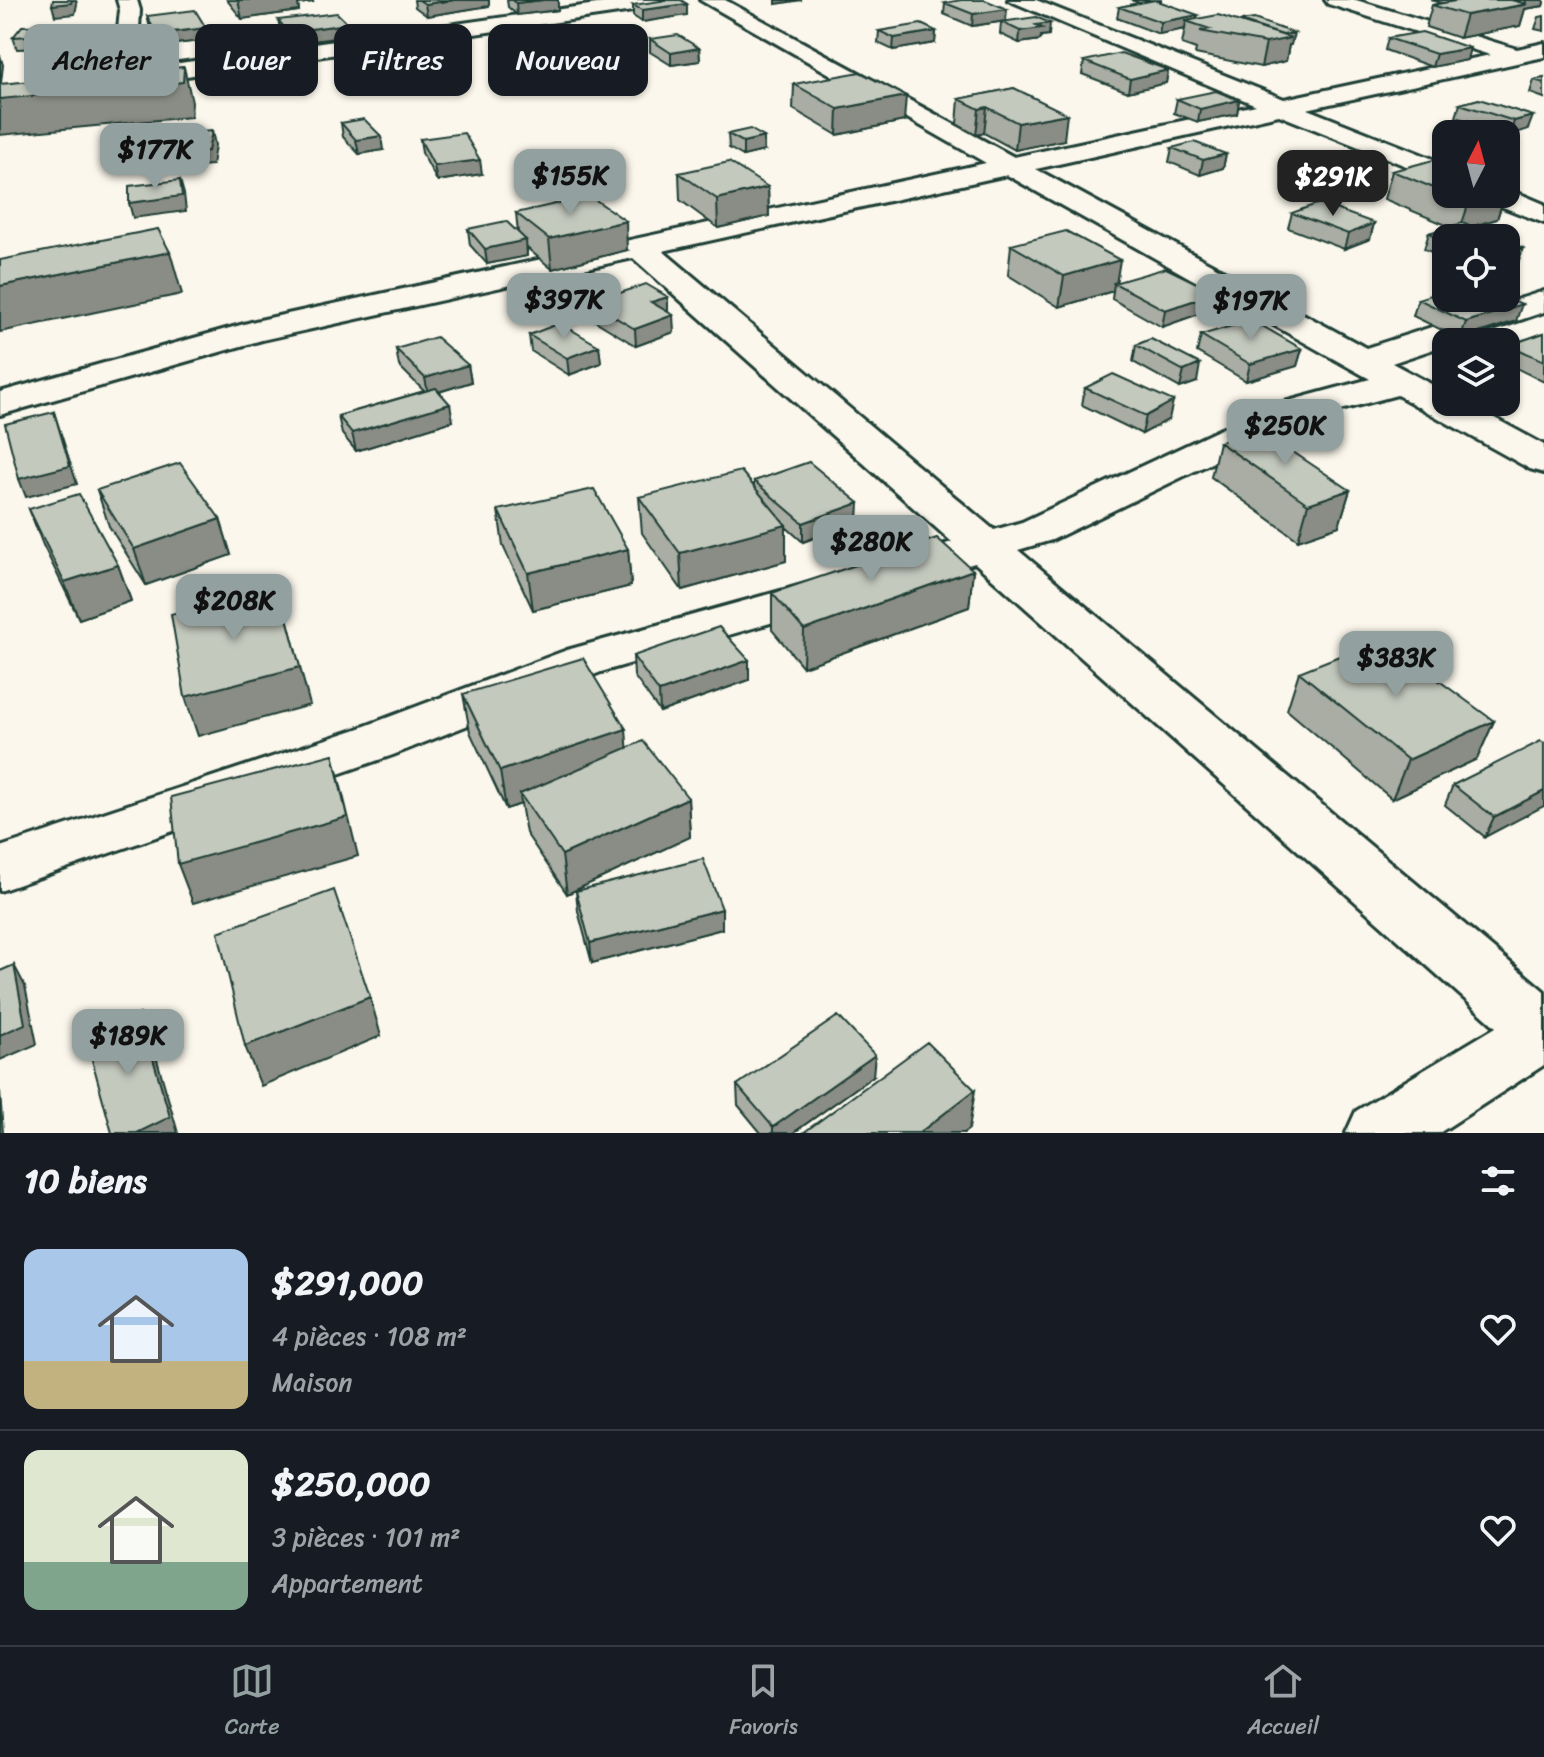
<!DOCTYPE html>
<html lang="fr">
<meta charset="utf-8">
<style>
:root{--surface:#171b24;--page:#20242c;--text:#f1f3f6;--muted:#9ea1a6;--line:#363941;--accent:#92a19f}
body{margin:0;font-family:Sriracha,sans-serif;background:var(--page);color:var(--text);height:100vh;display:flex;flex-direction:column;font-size:30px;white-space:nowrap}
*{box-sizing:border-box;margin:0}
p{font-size:26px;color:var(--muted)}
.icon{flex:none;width:44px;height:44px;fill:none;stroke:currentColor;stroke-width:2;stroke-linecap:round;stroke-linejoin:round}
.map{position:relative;height:1133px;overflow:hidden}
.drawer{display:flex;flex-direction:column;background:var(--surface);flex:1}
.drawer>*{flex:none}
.top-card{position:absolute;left:24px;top:24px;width:800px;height:72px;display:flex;gap:16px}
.needle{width:52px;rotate:6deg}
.tools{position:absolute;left:1432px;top:120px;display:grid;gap:16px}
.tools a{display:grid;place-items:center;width:88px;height:88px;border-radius:16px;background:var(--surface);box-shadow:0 2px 6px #0004;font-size:40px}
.price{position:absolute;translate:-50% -68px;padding:0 18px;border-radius:16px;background:var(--accent);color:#111;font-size:26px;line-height:52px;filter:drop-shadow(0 2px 4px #0008)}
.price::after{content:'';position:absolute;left:50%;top:48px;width:24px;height:18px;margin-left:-12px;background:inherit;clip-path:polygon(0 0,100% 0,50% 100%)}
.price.active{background:#222;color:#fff}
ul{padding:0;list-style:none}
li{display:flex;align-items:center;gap:24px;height:200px;padding:0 24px}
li+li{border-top:2px solid var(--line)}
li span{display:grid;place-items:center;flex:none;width:224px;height:160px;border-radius:16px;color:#555}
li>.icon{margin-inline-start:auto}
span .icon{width:96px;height:96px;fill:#fffc;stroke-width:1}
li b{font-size:34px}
h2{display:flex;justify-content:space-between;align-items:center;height:96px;padding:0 24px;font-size:34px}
.tag{padding:0 28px;border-radius:16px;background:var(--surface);box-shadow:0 2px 6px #0004;font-size:28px;line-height:72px}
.tag.active{background:var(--accent);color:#111}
.tab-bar{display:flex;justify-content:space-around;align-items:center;height:112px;border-top:2px solid var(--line);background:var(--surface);font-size:22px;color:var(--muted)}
.tab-bar a{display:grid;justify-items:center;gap:4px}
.tab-bar .active{color:var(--accent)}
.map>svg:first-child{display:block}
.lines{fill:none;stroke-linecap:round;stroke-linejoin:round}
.street-casing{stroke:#1f3d34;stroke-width:6}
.street{fill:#fbf7ec;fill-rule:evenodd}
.wall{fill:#a9ada3;stroke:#1f3d34;stroke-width:2}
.shaded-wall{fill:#898d85;stroke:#1f3d34;stroke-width:2}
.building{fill:#c4c9be;stroke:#1f3d34;stroke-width:2}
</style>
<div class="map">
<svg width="1544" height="1133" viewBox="0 0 1544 1133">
<rect width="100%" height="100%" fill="#fbf7ec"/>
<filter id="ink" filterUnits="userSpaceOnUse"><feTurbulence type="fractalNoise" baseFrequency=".0125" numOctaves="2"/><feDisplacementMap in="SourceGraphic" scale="16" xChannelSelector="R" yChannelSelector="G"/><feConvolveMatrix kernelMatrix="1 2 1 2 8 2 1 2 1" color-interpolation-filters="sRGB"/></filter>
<g filter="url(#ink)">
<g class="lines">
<defs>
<path id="street" d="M 117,0 L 137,0 L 140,10 L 137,69 L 625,0 L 677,0 L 667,6 L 125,85 L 113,78 L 120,10 Z
M 700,0 L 725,0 L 1014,157 L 1256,105 L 1008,0 L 1036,0 L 1284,99 L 1490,55 L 1328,4 L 1325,0 L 1356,0 L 1517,49 L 1544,43 L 1544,57 L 1307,109 L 1446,164 L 1446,182 L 1279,115 L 1036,169 L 1366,348 L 1544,291 L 1544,312 L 1392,363 L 1446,392 L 1446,402 L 1465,402 L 1544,445 L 1544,473 L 1530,469 L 1397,395 L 1296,422 L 1052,540 L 1018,550 L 1544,991 L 1544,1065 L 1439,1133 L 1346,1133 L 1356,1111 L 1496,1027 L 975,563 L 897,585 L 881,581 L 875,572 L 881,563 L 952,542 L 633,258 L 262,340 L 0,415 L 0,392 L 255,321 L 986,163 ZM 1007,175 L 1350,368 L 1370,379 L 1270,406 L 1022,522 L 994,530 L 663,251 Z
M 1506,188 L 1544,204 L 1544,223 L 1485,200 L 1481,194 L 1506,194 Z
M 827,578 L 843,582 L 850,592 L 843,602 L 601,672 L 393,755 L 0,891 L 0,847 L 357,729 L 567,650 Z"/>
</defs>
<!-- street casing -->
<use href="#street" class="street-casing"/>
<!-- street -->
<use href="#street" class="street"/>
</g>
<!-- wall -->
<path class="wall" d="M 227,0 L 312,0 L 313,2 L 298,4 L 299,11 L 242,19 Z
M 414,0 L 489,0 L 489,6 L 427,16 L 415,7 Z
M 507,0 L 558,0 L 558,10 L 517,15 L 508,7 Z
M 1131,0 L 1162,0 L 1156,1 L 1197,19 L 1291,45 L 1289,45 L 1286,61 L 1261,67 L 1195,54 L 1196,49 L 1182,44 L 1185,29 L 1159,34 L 1117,18 L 1119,7 L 1139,3 Z
M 1430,0 L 1544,0 L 1544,2 L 1543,6 L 1525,9 L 1520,26 L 1459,38 L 1426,27 L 1432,5 L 1442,3 Z
M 945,3 L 1006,21 L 972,26 L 944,14 Z
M 687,4 L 687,15 L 642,22 L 633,16 L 633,5 Z
M 147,16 L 206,28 L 209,40 L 159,46 L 150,28 Z
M 1544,16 L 1544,31 L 1535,29 L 1539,17 Z
M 278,20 L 350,36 L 290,44 L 281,32 Z
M 1001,22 L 1049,35 L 1041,36 L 1040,40 L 1019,43 L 1000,34 Z
M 53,25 L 57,37 L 48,48 L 17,49 L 13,37 Z
M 879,31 L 936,31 L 935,43 L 893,50 L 878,43 Z
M 1388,38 L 1467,60 L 1432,67 L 1385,50 Z
M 650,39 L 699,48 L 700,61 L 671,65 L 650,52 Z
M 1084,61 L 1168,70 L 1166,83 L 1128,92 L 1082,74 Z
M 1544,78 L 1544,98 L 1530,93 L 1534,80 Z
M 794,84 L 904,121 L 837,135 L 793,109 Z
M 1014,88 L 1064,140 L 1015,150 L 984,133 L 976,135 L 957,124 L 959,99 Z
M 1177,99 L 1239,100 L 1237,114 L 1198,122 L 1174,113 Z
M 1479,99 L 1528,129 L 1510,135 L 1456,117 L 1460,104 Z
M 341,123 L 383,150 L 359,154 L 343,137 Z
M 728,134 L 764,151 L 743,156 L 729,148 Z
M 420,139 L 482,174 L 437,181 L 422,153 Z
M 1172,148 L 1226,154 L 1223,168 L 1200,175 L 1169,162 Z
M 1446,162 L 1446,194 L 1505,194 L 1497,219 L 1472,227 L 1446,238 L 1446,258 L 1424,249 L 1429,233 L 1451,227 L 1384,199 L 1392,171 Z
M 679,173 L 768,187 L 769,216 L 718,228 L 680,200 Z
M 516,213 L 627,250 L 552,269 L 527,248 L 527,256 L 487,264 L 470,245 L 468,229 L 518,233 Z
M 1292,213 L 1374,223 L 1370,239 L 1344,249 L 1288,228 Z
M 1011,245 L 1116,283 L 1217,293 L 1213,309 L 1162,327 L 1112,299 L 1113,291 L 1059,307 L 1008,275 Z
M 1418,299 L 1516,321 L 1460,339 L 1413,316 Z
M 591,303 L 668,313 L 674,332 L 636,346 L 592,319 Z
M 1544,333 L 1544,382 L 1506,363 L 1506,355 L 1509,345 Z
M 529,335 L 599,346 L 601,363 L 569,375 L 531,351 Z
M 1201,335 L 1302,349 L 1297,366 L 1246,381 L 1197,352 Z
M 1151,339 L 1197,382 L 1180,388 L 1133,362 L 1136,345 Z
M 396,349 L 468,365 L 471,382 L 439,392 L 453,421 L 356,451 L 342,434 L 338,416 L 424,391 L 399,366 Z
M 1085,388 L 1169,419 L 1142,434 L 1082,405 Z
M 1219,442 L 1350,490 L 1339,526 L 1298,540 L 1211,477 Z
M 754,481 L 858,521 L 803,542 L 786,527 L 786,561 L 682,590 L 642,533 L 639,497 L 754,487 Z
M 97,490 L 220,519 L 231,555 L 146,585 L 109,526 Z
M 29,509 L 118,565 L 131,601 L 79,619 L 43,545 Z
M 498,510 L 628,549 L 631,586 L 533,610 L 503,546 Z
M 973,570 L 969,607 L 803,667 L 772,630 L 772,593 Z
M 633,656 L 749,660 L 749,680 L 660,712 L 634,676 Z
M 1299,672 L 1494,721 L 1477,759 L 1392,799 L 1287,710 Z
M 463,694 L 628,747 L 688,798 L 690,837 L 567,894 L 526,833 L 521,804 L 506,809 L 470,732 Z
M 1544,743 L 1485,837 L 1445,805 L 1453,785 Z
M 576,891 L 722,909 L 722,929 L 592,963 L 578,911 Z
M 873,1076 L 793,1133 L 761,1133 L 738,1105 L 737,1085 Z"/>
<!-- shaded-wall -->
<path class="shaded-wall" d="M 72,0 L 76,0 L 77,4 L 75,14 L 55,16 L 52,5 Z
M 238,0 L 312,0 L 313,2 L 298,4 L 299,11 L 242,19 Z
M 454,0 L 489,0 L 489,6 L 427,16 L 425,4 Z
M 543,0 L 558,0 L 558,10 L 517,15 L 516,3 Z
M 776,0 L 802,0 L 776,4 Z
M 1526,0 L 1544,0 L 1544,2 L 1543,6 L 1525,9 L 1520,26 L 1459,38 L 1466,15 L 1525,5 Z
M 687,4 L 687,15 L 642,22 L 642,10 Z
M 1007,9 L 1006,21 L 972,26 L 973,14 Z
M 1198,15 L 1196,24 L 1186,21 L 1185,29 L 1159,34 L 1161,22 Z
M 1050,23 L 1049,35 L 1041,36 L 1040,40 L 1019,43 L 1020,31 L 1036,25 Z
M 348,24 L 350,36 L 290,44 L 288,32 Z
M 53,25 L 57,37 L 48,48 L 44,35 Z
M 206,28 L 209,40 L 159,46 L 156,34 Z
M 936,31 L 935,43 L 893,50 L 894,38 Z
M 1294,33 L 1291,45 L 1289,45 L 1286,61 L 1261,67 L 1266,43 L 1264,38 Z
M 699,48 L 700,61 L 671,65 L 671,53 Z
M 1470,48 L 1467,60 L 1432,67 L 1436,54 Z
M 0,55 L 3,65 L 1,83 L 0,83 Z
M 184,67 L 192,102 L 191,117 L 0,135 L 0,99 Z
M 1168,70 L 1166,83 L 1128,92 L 1130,79 Z
M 906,96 L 904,121 L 837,135 L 838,109 Z
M 1239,100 L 1237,114 L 1198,122 L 1200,109 Z
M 987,107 L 984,133 L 976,135 L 979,109 Z
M 1067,114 L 1064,140 L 1015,150 L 1018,123 Z
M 1533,116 L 1528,129 L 1510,135 L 1514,121 Z
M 212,131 L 215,145 L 212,165 L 160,169 L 156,155 Z
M 381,136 L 383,150 L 359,154 L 356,140 Z
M 764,137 L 764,151 L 743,156 L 743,142 Z
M 1226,154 L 1223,168 L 1200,175 L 1203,160 Z
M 480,160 L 482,174 L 437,181 L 434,166 Z
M 180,180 L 184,194 L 186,211 L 133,218 L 129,203 Z
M 768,187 L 769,216 L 718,228 L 717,199 Z
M 1494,194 L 1505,194 L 1497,219 L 1460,230 L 1469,202 Z
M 626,221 L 627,250 L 552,269 L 549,239 Z
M 1374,223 L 1370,239 L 1344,249 L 1348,234 Z
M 526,240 L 527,256 L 487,264 L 485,249 Z
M 1523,248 L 1518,263 L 1506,267 L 1506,253 Z
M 170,252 L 182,294 L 0,332 L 0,286 Z
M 1120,260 L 1116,284 L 1114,283 L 1113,291 L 1059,307 L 1064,276 Z
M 1217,293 L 1213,309 L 1162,327 L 1165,310 Z
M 668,297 L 668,313 L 651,302 Z
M 1522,304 L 1516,321 L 1460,339 L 1466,322 Z
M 673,315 L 674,332 L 636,346 L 635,329 Z
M 599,346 L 601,363 L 569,375 L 567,358 Z
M 1302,349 L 1297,366 L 1246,381 L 1250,364 Z
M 1200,364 L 1197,382 L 1180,388 L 1184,371 Z
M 468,365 L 471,382 L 428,395 L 425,378 Z
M 1173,401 L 1169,419 L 1142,434 L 1146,416 Z
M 450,404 L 453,421 L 356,451 L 352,433 Z
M 54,412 L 77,484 L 26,497 L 19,479 Z
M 1350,490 L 1339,526 L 1298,540 L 1308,504 Z
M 859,503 L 858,521 L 803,542 L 803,523 Z
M 220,519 L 231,555 L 146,585 L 134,549 Z
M 786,525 L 786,561 L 682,590 L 680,553 Z
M 628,549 L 631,586 L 533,610 L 528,573 Z
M 118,565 L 131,601 L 79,619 L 64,582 Z
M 973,570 L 969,607 L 803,667 L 804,630 Z
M 279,588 L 310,705 L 198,736 L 185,697 Z
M 749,660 L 749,680 L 660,712 L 659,692 Z
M 1494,721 L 1477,759 L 1392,799 L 1408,760 Z
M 626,729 L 629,768 L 520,794 L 521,804 L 506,809 L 500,771 Z
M 333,754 L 358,856 L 193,903 L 178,864 Z
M 1544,791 L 1544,806 L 1485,837 L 1494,817 Z
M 688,798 L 690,837 L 567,894 L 562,855 Z
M 722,909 L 722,929 L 592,963 L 590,943 Z
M 14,965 L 25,986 L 37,1044 L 0,1060 L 0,1035 Z
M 370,997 L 381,1036 L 261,1086 L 245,1046 Z
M 140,1014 L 150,1035 L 178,1133 L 137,1133 Z
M 875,1055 L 873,1076 L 793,1133 L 773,1133 L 773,1127 Z
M 975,1090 L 969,1129 L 964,1133 L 919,1133 Z
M 0,1091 L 3,1133 L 0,1133 Z"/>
<!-- building -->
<path class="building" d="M 53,0 L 72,0 L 71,3 L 52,5 Z
M 419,0 L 454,0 L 425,4 Z
M 512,0 L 543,0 L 516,3 Z
M 667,0 L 681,0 L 687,4 L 642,10 L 633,5 Z
M 961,0 L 985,0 L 1007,9 L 973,14 L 945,3 Z
M 1155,0 L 1198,15 L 1161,22 L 1119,7 Z
M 1461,0 L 1511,0 L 1527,4 L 1466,15 L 1432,5 Z
M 195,10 L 206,28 L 156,34 L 147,16 Z
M 337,13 L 348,24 L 288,32 L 278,20 Z
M 1218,15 L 1291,38 L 1266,43 L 1200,31 L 1210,29 L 1186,21 Z
M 1036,17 L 1050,23 L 1036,25 L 1042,28 L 1020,31 L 1001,22 Z
M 1254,19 L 1294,33 L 1283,35 L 1240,21 Z
M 921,24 L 936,31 L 894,38 L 879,31 Z
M 53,25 L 44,35 L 13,37 L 22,26 Z
M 1422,32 L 1470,48 L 1436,54 L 1388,38 Z
M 678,35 L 699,48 L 671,53 L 650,39 Z
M 1121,53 L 1168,70 L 1130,79 L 1084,61 Z
M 184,67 L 183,82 L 0,99 L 0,84 Z
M 860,72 L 906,96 L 838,109 L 794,84 Z
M 1544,78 L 1544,83 L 1534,80 Z
M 1014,88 L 1067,114 L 1018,123 L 987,107 L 979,109 L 959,99 Z
M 1216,91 L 1239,100 L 1200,109 L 1177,99 Z
M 1479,99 L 1533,116 L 1514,121 L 1460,104 Z
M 364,119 L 381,136 L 356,140 L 341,123 Z
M 750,129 L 764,137 L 743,142 L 728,134 Z
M 212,131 L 208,151 L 156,155 L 161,135 Z
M 464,133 L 480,160 L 434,166 L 420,139 Z
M 1194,142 L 1226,154 L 1203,160 L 1172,148 Z
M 1437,159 L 1446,162 L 1446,193 L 1392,171 Z
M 729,162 L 768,187 L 717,199 L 679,173 Z
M 180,180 L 182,196 L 129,203 L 129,186 Z
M 1450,194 L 1494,194 L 1469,202 Z
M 590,196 L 626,221 L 549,239 L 516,213 Z
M 1319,203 L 1374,223 L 1348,234 L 1292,213 Z
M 506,221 L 526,240 L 485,249 L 468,229 Z
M 1462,223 L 1499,238 L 1446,238 L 1446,240 L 1429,233 Z
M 158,229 L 170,252 L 0,286 L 0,260 Z
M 1066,231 L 1120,260 L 1064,276 L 1011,245 Z
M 1506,241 L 1523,248 L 1506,253 Z
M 1166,268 L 1217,293 L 1165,310 L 1114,283 Z
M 646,284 L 668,297 L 651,302 L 673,315 L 635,329 L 591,303 Z
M 1446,290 L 1446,298 L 1506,297 L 1522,304 L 1466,322 L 1418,299 Z
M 1252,320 L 1302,349 L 1250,364 L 1201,335 Z
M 560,323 L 599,346 L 567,358 L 529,335 Z
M 1544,333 L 1544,361 L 1509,345 Z
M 436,337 L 468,365 L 425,378 L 396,349 Z
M 1151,339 L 1200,364 L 1184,371 L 1136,345 Z
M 1113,374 L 1173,401 L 1146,416 L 1085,388 Z
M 436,388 L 450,404 L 352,433 L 338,416 Z
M 54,412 L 70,466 L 19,479 L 5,424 Z
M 1260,430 L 1350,490 L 1308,504 L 1219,442 Z
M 809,462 L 859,503 L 803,523 L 754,481 Z
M 180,463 L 220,519 L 134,549 L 97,490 Z
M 741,471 L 786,525 L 680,553 L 639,497 Z
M 594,489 L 628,549 L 528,573 L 498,510 Z
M 79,494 L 118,565 L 64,582 L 29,509 Z
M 937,538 L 973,570 L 804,630 L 772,593 Z
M 279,588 L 300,667 L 185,697 L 171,614 Z
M 719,627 L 749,660 L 659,692 L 633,656 Z
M 1382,639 L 1494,721 L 1408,760 L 1299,672 Z
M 583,658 L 626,729 L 500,771 L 463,694 Z
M 643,741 L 688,798 L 562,855 L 520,794 Z
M 1541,741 L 1544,743 L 1544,791 L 1494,817 L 1453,785 Z
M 333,754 L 347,817 L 178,864 L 171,797 Z
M 703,859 L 722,909 L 590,943 L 576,891 Z
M 334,890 L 370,997 L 245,1046 L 218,932 Z
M 14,965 L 25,1024 L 0,1035 L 0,971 Z
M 140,1014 L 170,1117 L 137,1133 L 112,1133 L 86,1038 Z
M 838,1016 L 875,1055 L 773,1127 L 737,1085 Z
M 927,1042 L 975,1090 L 919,1133 L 803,1133 Z"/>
</g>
</svg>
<div class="tools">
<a><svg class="needle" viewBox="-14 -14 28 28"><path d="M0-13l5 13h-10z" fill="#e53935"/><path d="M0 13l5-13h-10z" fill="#9ea1a6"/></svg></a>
<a><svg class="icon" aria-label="locate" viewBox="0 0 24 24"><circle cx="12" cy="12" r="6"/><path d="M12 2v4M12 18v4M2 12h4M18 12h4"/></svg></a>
<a><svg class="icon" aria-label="layers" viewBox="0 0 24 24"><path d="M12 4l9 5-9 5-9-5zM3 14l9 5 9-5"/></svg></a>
</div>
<b class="price" style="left:155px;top:191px">$177K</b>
<b class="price" style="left:570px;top:217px">$155K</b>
<b class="price active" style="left:1333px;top:218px">$291K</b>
<b class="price" style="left:564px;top:341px">$397K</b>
<b class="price" style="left:1251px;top:342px">$197K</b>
<b class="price" style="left:1285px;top:467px">$250K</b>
<b class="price" style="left:871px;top:583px">$280K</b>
<b class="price" style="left:234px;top:642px">$208K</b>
<b class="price" style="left:1396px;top:699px">$383K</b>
<b class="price" style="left:128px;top:1077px">$189K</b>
<div class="top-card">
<a class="tag active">Acheter</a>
<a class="tag">Louer</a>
<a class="tag">Filtres</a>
<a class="tag">Nouveau</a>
</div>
</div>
<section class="drawer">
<h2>10 biens<svg class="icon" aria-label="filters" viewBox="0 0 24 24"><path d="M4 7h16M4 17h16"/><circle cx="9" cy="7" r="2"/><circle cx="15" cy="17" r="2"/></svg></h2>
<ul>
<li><span style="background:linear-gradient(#a9c7e8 70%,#c2b280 0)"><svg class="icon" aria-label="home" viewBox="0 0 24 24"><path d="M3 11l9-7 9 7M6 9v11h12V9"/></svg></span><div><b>$291,000</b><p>4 pièces · 108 m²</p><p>Maison</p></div><svg class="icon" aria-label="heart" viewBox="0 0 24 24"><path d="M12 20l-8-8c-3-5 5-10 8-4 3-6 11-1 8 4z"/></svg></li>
<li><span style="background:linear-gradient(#dfe7d0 70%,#7fa58c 0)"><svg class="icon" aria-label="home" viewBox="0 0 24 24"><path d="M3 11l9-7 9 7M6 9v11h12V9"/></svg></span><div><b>$250,000</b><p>3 pièces · 101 m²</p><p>Appartement</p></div><svg class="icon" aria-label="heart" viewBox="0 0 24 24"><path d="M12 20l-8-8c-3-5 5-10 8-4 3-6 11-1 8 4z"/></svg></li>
</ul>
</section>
<nav class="tab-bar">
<a class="active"><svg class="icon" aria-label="map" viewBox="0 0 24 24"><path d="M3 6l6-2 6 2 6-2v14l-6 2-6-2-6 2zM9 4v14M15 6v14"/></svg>Carte</a>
<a><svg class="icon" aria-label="saved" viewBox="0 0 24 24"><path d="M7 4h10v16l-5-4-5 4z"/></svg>Favoris</a>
<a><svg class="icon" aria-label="home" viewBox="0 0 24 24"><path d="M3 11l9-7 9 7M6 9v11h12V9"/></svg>Accueil</a>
</nav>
